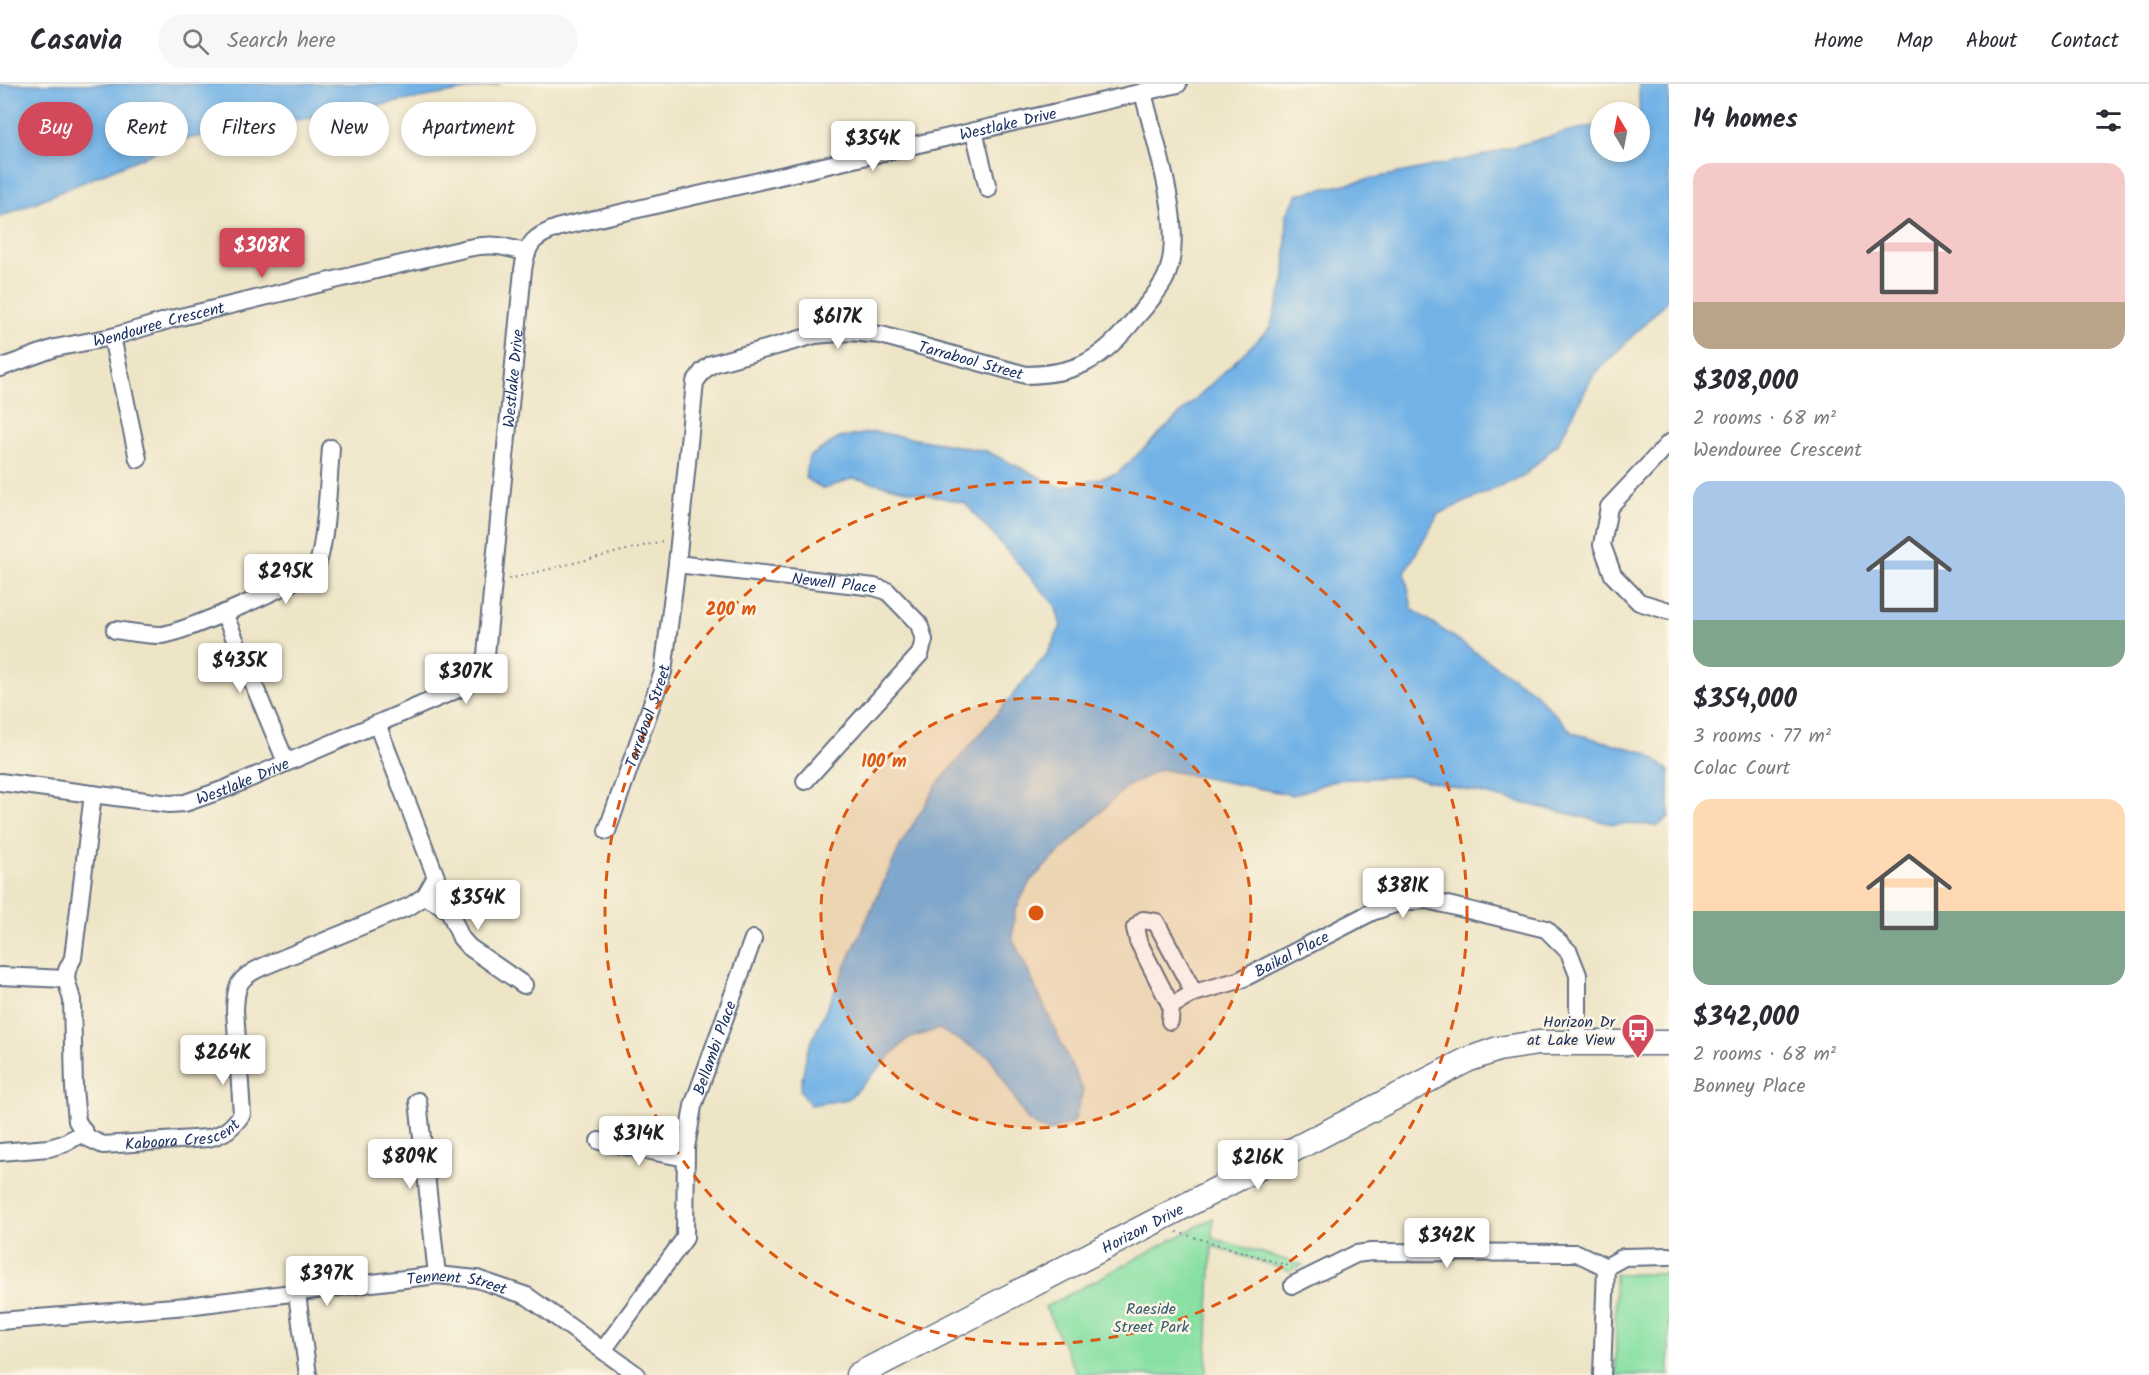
<!DOCTYPE html>
<meta charset="utf-8">
<style>
:root{--surface:#fff;--page:#f7f7f7;--text:#2b2b33;--muted:#7c7c81;--line:#e1e1e2;--accent:#d1495b}
body{margin:0;font-family:Kalam,sans-serif;background:var(--page);color:var(--text);height:100vh;display:flex;flex-direction:column;font-size:22px;white-space:nowrap}
*{box-sizing:border-box;margin:0}
p{font-size:20px;color:var(--muted)}
.icon{flex:none;width:33px;height:33px;fill:none;stroke:currentColor;stroke-width:2;stroke-linecap:round;stroke-linejoin:round}
.map{position:relative;flex:1;overflow:hidden}
.details{display:flex;flex-direction:column;background:var(--surface);width:480px}
.details>*{flex:none}
.guide{position:absolute;left:18px;top:18px;width:570px;height:54px;display:flex;gap:12px}
.needle{width:39px;rotate:350deg}
.controls{position:absolute;left:1590px;top:18px;display:grid;gap:12px}
.controls a{display:grid;place-items:center;width:60px;height:60px;border-radius:50%;background:var(--surface);box-shadow:0 3px 9px #0003;font-size:30px}
.price{position:absolute;translate:-50% -51px;padding:0 14px;border-radius:6px;background:#fff;color:#222;font-size:20px;line-height:39px;filter:drop-shadow(0 2px 3px #0008)}
.price::after{content:'';position:absolute;left:50%;top:36px;width:18px;height:14px;margin-left:-9px;background:inherit;clip-path:polygon(0 0,100% 0,50% 100%)}
.price.current{background:var(--accent);color:#fff}
ul{padding:0;list-style:none}
li{display:grid;align-content:center;gap:12px;height:318px;padding:0 24px}
li span{display:grid;place-items:center;height:186px;border-radius:18px;color:#555}
li>.icon{margin-inline-start:auto}
span .icon{width:108px;height:108px;fill:#fffc;stroke-width:1}
li b{font-size:26px}
h2{display:flex;justify-content:space-between;align-items:center;height:72px;padding:0 24px;font-size:26px}
.tag{padding:0 21px;border-radius:27px;background:var(--surface);box-shadow:0 3px 9px #0003;font-size:21px;line-height:54px}
.tag.current{background:var(--accent);color:#fff}
header{display:flex;align-items:center;gap:36px;box-sizing:border-box;height:84px;padding:0 30px;background:var(--surface);border-bottom:2px solid var(--line)}
header strong{font-size:28px}
nav{display:flex;gap:33px;margin-inline-start:auto;font-size:21px}
.search{width:420px;height:54px;background:var(--page);display:flex;align-items:center;gap:15px;box-sizing:border-box;padding:0 21px;border-radius:33px;color:var(--muted);font-size:22px}
main{display:flex;flex:1;min-height:0}
.map>svg:first-child{display:block}
.green{fill:#88e0a4;stroke:#528881;stroke-width:1.5}
.water{fill:#72b2e6;stroke:#4670a2;stroke-width:1.5}
.lines{fill:none;stroke-linecap:round;stroke-linejoin:round}
.street-casing{stroke:#656f83;stroke-width:20}
.secondary-casing{stroke:#656f83;stroke-width:27}
.path{stroke:#656f83;stroke-width:2;stroke-dasharray:1.5 4.5;stroke-linecap:butt}
.street{stroke:#fff;stroke-width:16}
.secondary{stroke:#fff;stroke-width:24}
.ring{fill:none;stroke:#de5710;stroke-width:3;stroke-dasharray:10 8}
.labels{text-anchor:middle;stroke-width:5;stroke-linejoin:round;paint-order:stroke}
.street-label{font-size:16px;fill:#1b2f5e;stroke:#fcf5e5}
.poi-label{font-size:16px;fill:#1b2f5e;stroke:#fcf5e5;text-anchor:end}
.park-label{font-size:16px;fill:#365b70;stroke:#fcf5e5}
.centre{fill:#de5710;stroke:#fcf5e5;stroke-width:3}
.ring-label{font-size:18px;text-anchor:middle;font-weight:bold;fill:#de5710;stroke:#fcf5e5;stroke-width:5;stroke-linejoin:round;paint-order:stroke}
</style>
<header>
<strong>Casavia</strong>
<div class="search"><svg class="icon" aria-label="search" viewBox="0 0 24 24"><circle cx="10" cy="10" r="6"/><path d="M15 15l6 6"/></svg>Search here</div>
<nav><a>Home</a><a>Map</a><a>About</a><a>Contact</a></nav>
</header>
<main>
<div class="map">
<svg width="1669" height="1291" viewBox="0 0 1669 1291">
<rect width="100%" height="100%" fill="#fcf5e5"/>
<filter id="ink" filterUnits="userSpaceOnUse"><feTurbulence type="fractalNoise" baseFrequency=".0167" numOctaves="2"/><feDisplacementMap in="SourceGraphic" scale="12" xChannelSelector="R" yChannelSelector="G"/><feConvolveMatrix kernelMatrix="1 2 1 2 8 2 1 2 1" color-interpolation-filters="sRGB"/></filter>
<filter id="wash" filterUnits="userSpaceOnUse"><feTurbulence type="fractalNoise" baseFrequency=".008" numOctaves="4" result="noise"/><feDisplacementMap in="SourceGraphic" scale="24" xChannelSelector="R" yChannelSelector="G"/><feGaussianBlur stdDeviation="1.35" result="paint"/><feColorMatrix in="noise" values="0 0 0 0 0 0 0 0 0 0 0 0 0 0 0 0 0 1.4 0 .05"/><feComposite in="paint" operator="in"/></filter>
<g filter="url(#wash)">
<rect width="100%" height="100%" fill="#eee5c7"/>
<!-- green -->
<path class="green" d="M 1213,1134 L 1212,1154 L 1303,1181 L 1289,1187 L 1212,1162 L 1206,1291 L 1078,1291 L 1045,1223 Z
M 1615,1190 L 1669,1190 L 1669,1291 L 1616,1291 Z"/>
<!-- water -->
<path class="water" d="M 0,0 L 500,0 L 186,55 L 0,133 Z
M 1639,0 L 1669,0 L 1669,215 L 1593,292 L 1558,359 L 1524,392 L 1438,430 L 1405,489 L 1412,525 L 1534,608 L 1573,649 L 1647,669 L 1669,687 L 1669,733 L 1659,741 L 1613,740 L 1406,692 L 1336,696 L 1293,711 L 1160,685 L 1125,704 L 1030,797 L 1015,827 L 1012,853 L 1083,1006 L 1074,1038 L 1048,1048 L 1028,1037 L 990,973 L 939,945 L 907,955 L 848,1015 L 810,1021 L 800,1006 L 807,968 L 900,762 L 937,701 L 1048,569 L 1061,542 L 1055,521 L 965,419 L 853,394 L 824,405 L 805,394 L 809,373 L 839,354 L 875,348 L 986,367 L 1062,404 L 1117,390 L 1270,244 L 1285,195 L 1287,130 L 1298,110 L 1481,72 L 1569,47 L 1600,41 L 1600,68 L 1640,68 Z"/>
</g>
<g filter="url(#ink)">
<g class="lines">
<defs>
<g id="street">
<path d="M 974,47 L 988,105"/>
<path d="M 112,253 L 138,375"/>
<path id="s1" d="M 0,284 L 55,264 L 112,253 L 172,235 L 468,164 C 493,159 504,162 527,169"/>
<path d="M 1669,359 L 1609,423 L 1602,461 L 1613,491 L 1639,518 L 1669,527"/>
<path id="s2" d="M 677,480 L 874,503 L 887,507 L 919,540 L 924,556 L 920,570 L 805,697"/>
<path d="M 224,529 L 286,678"/>
<path d="M 115,546 C 130,548 146,551 161,551 C 180,550 305,497 316,482 C 326,468 329,385 331,364"/>
<path id="s3" d="M 0,698 L 169,720 L 185,719 L 225,705 L 463,603 L 476,592 L 486,571 L 523,186 C 527,158 534,152 560,143 L 1178,0"/>
<path id="s4" d="M 93,710 L 73,874 L 67,886 L 66,895 L 72,916 L 74,1004 L 77,1037 L 88,1054 L 103,1061 L 208,1054 C 225,1050 232,1044 242,1030 L 235,926 C 236,901 238,894 262,883 L 410,822 L 425,812 L 436,793 L 377,640"/>
<path id="s5" d="M 607,747 L 663,588 L 677,480 L 695,298 L 703,287 L 712,280 L 815,251 L 850,248 L 881,251 L 1026,291 C 1074,290 1098,278 1129,242 C 1141,227 1156,212 1165,195 C 1188,149 1154,57 1143,8"/>
<path d="M 425,812 L 449,826 L 461,854 L 469,863 L 524,901"/>
<path d="M 0,892 L 66,895"/>
<path d="M 1171,922 L 1138,857 L 1135,844 L 1143,836 L 1156,838 L 1194,909"/>
<path id="s6" d="M 1170,937 L 1171,922 L 1194,909 L 1240,896 L 1372,828 L 1401,818 L 1427,816 L 1546,845 L 1569,868 L 1578,891 L 1578,959"/>
<path d="M 418,1017 L 437,1191"/>
<path d="M 599,1057 L 686,1074"/>
<path d="M 0,1068 L 49,1064 L 63,1060 L 83,1049"/>
<path d="M 1293,1201 L 1356,1170 L 1371,1168 L 1577,1169 L 1606,1183"/>
<path d="M 297,1210 L 308,1291"/>
<path id="s7" d="M 0,1237 L 187,1222 L 437,1191 L 477,1195 L 527,1212 L 637,1291"/>
<path id="s8" d="M 604,1265 L 685,1154 L 686,1064 L 693,1022 L 753,855"/>
<path d="M 1602,1291 L 1606,1183 L 1624,1173 L 1669,1172"/>
</g>
<g id="secondary">
<path id="s9" d="M 858,1291 L 1467,976 L 1498,965 L 1538,959 L 1669,959"/>
</g>
</defs>
<!-- street casing -->
<use href="#street" class="street-casing"/>
<!-- secondary casing -->
<use href="#secondary" class="secondary-casing"/>
<!-- path -->
<path class="path" d="M 509,495 L 663,457
M 1177,1148 L 1292,1183"/>
<!-- street -->
<use href="#street" class="street"/>
<!-- secondary -->
<use href="#secondary" class="secondary"/>
</g>
</g>
<!-- distance rings -->
<circle cx="1036" cy="829" r="215" fill="#de5710" fill-opacity=".12"/>
<g class="ring">
<circle cx="1036" cy="829" r="215"/>
<circle cx="1036" cy="829" r="431"/>
</g>
<!-- icons -->
<defs>
<symbol id="bus-pin" viewBox="-11 -11 22 30"><path d="M0 17L-7.5 6A9.5 9.5 0 1 1 7.5 6Z" fill="#d1495b" stroke="#fcf5e5"/><path d="M-5-6H5V4H4V6H2V4H-2V6H-4V4H-5ZM-3.5-4V0h7V-4ZM-3.5 1.2v1.5H-2V1.2ZM2 1.2v1.5H3.5V1.2Z" fill="#fff"/></symbol>
</defs>
<g fill-rule="evenodd">
<use href="#bus-pin" x="1619" y="927" width="38" height="52"/>
</g>
<g class="labels">
<!-- street labels -->
<g class="street-label">
<text dy="6" stroke="none"><textPath href="#s3" startOffset="1436">Westlake Drive</textPath></text>
<text dy="6" stroke="none"><textPath href="#s1" startOffset="165">Wendouree Crescent</textPath></text>
<text dy="6" stroke="none"><textPath href="#s5" startOffset="752">Tarrabool Street</textPath></text>
<text dy="6" stroke="none"><textPath href="#s3" startOffset="806">Westlake Drive</textPath></text>
<text dy="6" stroke="none"><textPath href="#s2" startOffset="158">Newell Place</textPath></text>
<text dy="6" stroke="none"><textPath href="#s5" startOffset="122">Tarrabool Street</textPath></text>
<text dy="6" stroke="none"><textPath href="#s3" startOffset="248">Westlake Drive</textPath></text>
<text dy="6" stroke="none"><textPath href="#s6" startOffset="147">Baikal Place</textPath></text>
<text dy="6" stroke="none"><textPath href="#s8" startOffset="332">Bellambi Place</textPath></text>
<text dy="6" stroke="none"><textPath href="#s4" startOffset="448">Kaboora Crescent</textPath></text>
<text dy="6" stroke="none"><textPath href="#s9" startOffset="320">Horizon Drive</textPath></text>
<text dy="6" stroke="none"><textPath href="#s7" startOffset="460">Tennent Street</textPath></text>
</g>
<!-- poi labels -->
<g class="poi-label">
<text x="1615" y="943">Horizon Dr<tspan x="1615" dy="18">at Lake View</tspan></text>
</g>
<!-- park labels -->
<g class="park-label">
<text x="1151" y="1230">Raeside<tspan x="1151" dy="18">Street Park</tspan></text>
</g>
</g>
<circle cx="1036" cy="829" r="9" class="centre"/>
<g class="ring-label">
<text x="731" y="531">200 m</text>
<text x="884" y="683">100 m</text>
</g>
</svg>
<div class="controls">
<a><svg class="needle" viewBox="-14 -14 28 28"><path d="M0-13l5 13h-10z" fill="#e53935"/><path d="M0 13l5-13h-10z" fill="#7c7c81"/></svg></a>
</div>
<b class="price" style="left:873px;top:88px">$354K</b>
<b class="price current" style="left:262px;top:195px">$308K</b>
<b class="price" style="left:838px;top:266px">$617K</b>
<b class="price" style="left:286px;top:521px">$295K</b>
<b class="price" style="left:240px;top:610px">$435K</b>
<b class="price" style="left:466px;top:621px">$307K</b>
<b class="price" style="left:1403px;top:835px">$381K</b>
<b class="price" style="left:478px;top:847px">$354K</b>
<b class="price" style="left:223px;top:1002px">$264K</b>
<b class="price" style="left:639px;top:1083px">$314K</b>
<b class="price" style="left:410px;top:1106px">$809K</b>
<b class="price" style="left:1258px;top:1107px">$216K</b>
<b class="price" style="left:1447px;top:1185px">$342K</b>
<b class="price" style="left:327px;top:1223px">$397K</b>
<div class="guide">
<a class="tag current">Buy</a>
<a class="tag">Rent</a>
<a class="tag">Filters</a>
<a class="tag">New</a>
<a class="tag">Apartment</a>
</div>
</div>
<section class="details">
<h2>14 homes<svg class="icon" aria-label="filters" viewBox="0 0 24 24"><path d="M4 7h16M4 17h16"/><circle cx="9" cy="7" r="2"/><circle cx="15" cy="17" r="2"/></svg></h2>
<ul>
<li><span style="background:linear-gradient(#f6c9c9 75%,#b9a48a 0)"><svg class="icon" aria-label="home" viewBox="0 0 24 24"><path d="M3 11l9-7 9 7M6 9v11h12V9"/></svg></span><div><b>$308,000</b><p>2 rooms · 68 m²</p><p>Wendouree Crescent</p></div></li>
<li><span style="background:linear-gradient(#a9c7e8 75%,#7fa58c 0)"><svg class="icon" aria-label="home" viewBox="0 0 24 24"><path d="M3 11l9-7 9 7M6 9v11h12V9"/></svg></span><div><b>$354,000</b><p>3 rooms · 77 m²</p><p>Colac Court</p></div></li>
<li><span style="background:linear-gradient(#ffd9b3 60%,#7fa58c 0)"><svg class="icon" aria-label="home" viewBox="0 0 24 24"><path d="M3 11l9-7 9 7M6 9v11h12V9"/></svg></span><div><b>$342,000</b><p>2 rooms · 68 m²</p><p>Bonney Place</p></div></li>
</ul>
</section>
</main>
